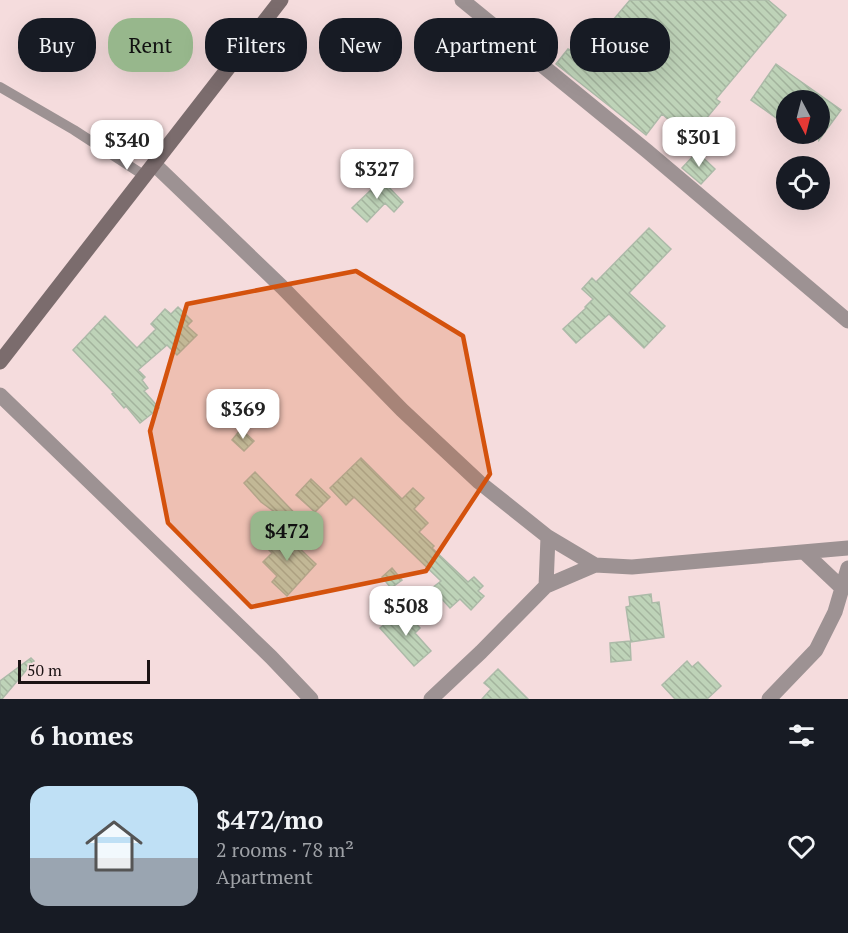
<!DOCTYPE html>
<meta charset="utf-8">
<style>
:root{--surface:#171b24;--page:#20242c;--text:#f1f3f6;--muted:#9ea1a6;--accent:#97b78c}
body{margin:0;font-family:"PT Serif",serif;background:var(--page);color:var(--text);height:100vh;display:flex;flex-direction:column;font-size:22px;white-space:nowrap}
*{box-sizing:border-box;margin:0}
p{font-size:20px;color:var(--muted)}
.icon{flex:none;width:33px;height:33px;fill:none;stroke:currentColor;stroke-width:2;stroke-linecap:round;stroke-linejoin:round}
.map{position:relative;height:699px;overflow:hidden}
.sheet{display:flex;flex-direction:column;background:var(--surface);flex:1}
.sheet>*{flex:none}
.top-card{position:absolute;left:18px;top:18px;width:813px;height:54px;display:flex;gap:12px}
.needle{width:39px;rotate:173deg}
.controls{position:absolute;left:776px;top:90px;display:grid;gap:12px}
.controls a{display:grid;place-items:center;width:54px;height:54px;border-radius:50%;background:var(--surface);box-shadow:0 6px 24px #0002;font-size:30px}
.scale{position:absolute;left:18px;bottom:15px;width:132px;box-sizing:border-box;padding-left:6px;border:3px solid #1c1314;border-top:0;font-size:16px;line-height:21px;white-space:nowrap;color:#1c1314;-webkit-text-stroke:4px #f5dcdd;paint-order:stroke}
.price{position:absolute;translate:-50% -51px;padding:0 14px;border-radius:12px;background:#fff;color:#222;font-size:20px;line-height:39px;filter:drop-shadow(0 2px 3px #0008)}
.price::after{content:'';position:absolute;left:50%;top:36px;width:18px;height:14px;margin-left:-9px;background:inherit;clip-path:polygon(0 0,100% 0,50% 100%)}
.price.current{background:var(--accent);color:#111}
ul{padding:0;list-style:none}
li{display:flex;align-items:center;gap:18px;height:150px;padding:0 30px}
li span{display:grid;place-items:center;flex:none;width:168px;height:120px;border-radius:18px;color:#555}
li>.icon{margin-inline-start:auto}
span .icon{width:72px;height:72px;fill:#fffc;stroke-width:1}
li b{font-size:26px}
h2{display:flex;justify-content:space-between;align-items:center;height:72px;padding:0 30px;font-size:26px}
.pill{padding:0 21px;border-radius:24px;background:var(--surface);box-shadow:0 6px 24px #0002;font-size:21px;line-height:54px}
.pill.current{background:var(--accent);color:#111}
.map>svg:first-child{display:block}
.building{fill:url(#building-back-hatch);stroke:#acbaa8;stroke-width:1.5}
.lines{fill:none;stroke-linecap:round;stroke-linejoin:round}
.lane{stroke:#9d9293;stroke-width:10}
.street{stroke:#9d9293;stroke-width:15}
.secondary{stroke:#7b6c6d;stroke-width:15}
.marked{fill:#d4520d;fill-opacity:0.2;stroke:#d4520d;stroke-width:4.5;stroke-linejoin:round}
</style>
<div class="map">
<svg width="848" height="699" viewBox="0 0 848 699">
<defs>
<pattern id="building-back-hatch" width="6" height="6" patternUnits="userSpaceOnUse" patternTransform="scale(1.5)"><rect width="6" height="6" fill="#bed3b8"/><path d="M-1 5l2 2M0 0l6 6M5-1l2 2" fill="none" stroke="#a3b49d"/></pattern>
</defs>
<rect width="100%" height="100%" fill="#f5dcdd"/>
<!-- building -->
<path class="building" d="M 630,0 L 768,0 L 786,15 L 716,99 L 720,102 L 690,138 L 662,114 L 646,135 L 556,64 L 568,49 L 570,50 L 575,44 L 586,52 Z
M 776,64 L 841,110 L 819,140 L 819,100 L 786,100 L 786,125 L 751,100 Z
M 697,152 L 715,169 L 701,184 L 682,168 Z
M 379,177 L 403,202 L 394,212 L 385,203 L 367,222 L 352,208 L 372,189 L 370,187 Z
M 649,228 L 671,249 L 629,293 L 665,326 L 644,348 L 609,314 L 576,343 L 563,329 L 586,308 L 585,307 L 593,299 L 582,289 L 592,278 L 596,282 Z
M 178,307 L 192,321 L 187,326 L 197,335 L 177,355 L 167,345 L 138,370 L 145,377 L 142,380 L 148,388 L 144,391 L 159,408 L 140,423 L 126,406 L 124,408 L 112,394 L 114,393 L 73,350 L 105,316 L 137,348 L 156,329 L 151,324 L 165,309 L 171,314 Z
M 241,429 L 254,441 L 244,451 L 232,440 Z
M 361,458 L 402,499 L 413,488 L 424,498 L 414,509 L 428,523 L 419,532 L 434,546 L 432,548 L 468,582 L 474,577 L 483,586 L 478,591 L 484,596 L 471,610 L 460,599 L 450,608 L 432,588 L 441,581 L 354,497 L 346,505 L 330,488 Z
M 255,472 L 307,526 L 302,532 L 261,502 L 244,483 Z
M 311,479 L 330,497 L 315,512 L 296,495 Z
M 279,529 L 316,564 L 287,596 L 272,582 L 277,576 L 263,562 L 272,553 L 263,544 Z
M 392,568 L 402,580 L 391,588 L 382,577 Z
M 651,594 L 652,603 L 659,602 L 664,637 L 631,642 L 626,607 L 630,606 L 629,597 Z
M 402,609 L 420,628 L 415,633 L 431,651 L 414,666 L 380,628 Z
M 630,641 L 631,660 L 611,662 L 610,643 Z
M 31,658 L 34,661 L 2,699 L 0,699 L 0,681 Z
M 687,661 L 692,667 L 698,662 L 721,686 L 707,699 L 675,699 L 662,685 Z
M 498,669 L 528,699 L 482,699 L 491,689 L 484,683 Z"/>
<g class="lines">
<!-- lane -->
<path class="lane" d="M 0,87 L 74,130 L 145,176"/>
<!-- street -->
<path class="street" d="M 462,0 L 647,151 L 848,321
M 154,164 L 282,287 L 402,410 L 479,482 L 548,537 L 595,565 L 632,567 L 848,548
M 0,395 L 271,657 L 311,699
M 804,552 L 841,587
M 546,586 L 548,537
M 431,699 L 481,652 L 546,586 L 595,565
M 769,699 L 816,650 L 835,612 L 848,568"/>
<!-- secondary -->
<path class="secondary" d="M 0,362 L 281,0"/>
</g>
<!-- marked area -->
<path class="marked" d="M 356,271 L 463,336 L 490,474 L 426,571 L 251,607 L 168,523 L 150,431 L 187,304 Z"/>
</svg>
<div class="controls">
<a><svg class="needle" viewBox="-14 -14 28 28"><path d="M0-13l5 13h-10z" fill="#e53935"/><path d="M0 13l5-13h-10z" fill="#9ea1a6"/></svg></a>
<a><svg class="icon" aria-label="locate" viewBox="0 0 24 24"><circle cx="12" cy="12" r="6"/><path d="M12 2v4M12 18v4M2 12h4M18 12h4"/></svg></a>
</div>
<div class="scale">50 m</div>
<b class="price" style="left:699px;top:168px">$301</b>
<b class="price" style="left:127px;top:171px">$340</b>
<b class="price" style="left:377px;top:200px">$327</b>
<b class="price" style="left:243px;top:440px">$369</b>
<b class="price current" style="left:287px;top:562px">$472</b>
<b class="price" style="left:406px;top:637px">$508</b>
<div class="top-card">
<a class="pill">Buy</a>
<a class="pill current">Rent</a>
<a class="pill">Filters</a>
<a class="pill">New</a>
<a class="pill">Apartment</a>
<a class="pill">House</a>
</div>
</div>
<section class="sheet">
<h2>6 homes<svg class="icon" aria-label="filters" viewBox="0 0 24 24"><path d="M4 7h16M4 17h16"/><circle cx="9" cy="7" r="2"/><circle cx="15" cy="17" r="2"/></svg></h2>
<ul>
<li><span style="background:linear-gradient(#bfe0f5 60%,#9aa5b1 0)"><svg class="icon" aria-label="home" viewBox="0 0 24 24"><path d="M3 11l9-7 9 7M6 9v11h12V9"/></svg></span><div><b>$472/mo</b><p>2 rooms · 78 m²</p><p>Apartment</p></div><svg class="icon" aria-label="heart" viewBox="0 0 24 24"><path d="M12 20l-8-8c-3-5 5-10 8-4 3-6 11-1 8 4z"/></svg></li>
</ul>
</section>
